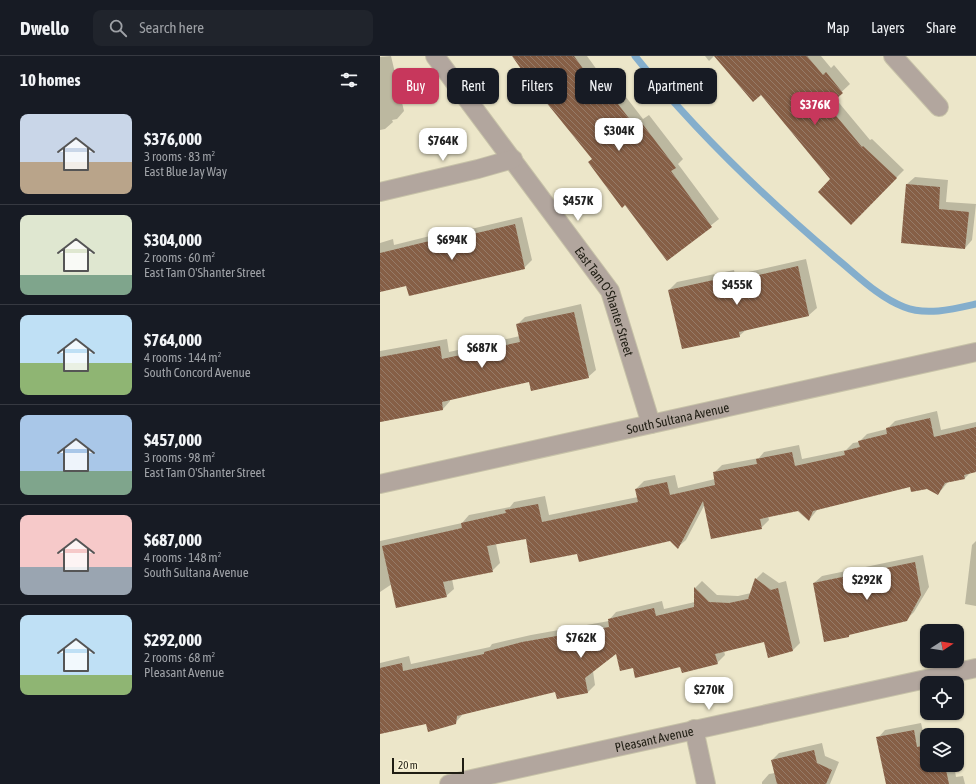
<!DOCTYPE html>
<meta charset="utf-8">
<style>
:root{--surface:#171b24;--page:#20242c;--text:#f1f3f6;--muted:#9ea1a6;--line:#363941;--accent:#c7375c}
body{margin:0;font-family:"Asap Condensed",sans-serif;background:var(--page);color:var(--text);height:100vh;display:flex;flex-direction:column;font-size:15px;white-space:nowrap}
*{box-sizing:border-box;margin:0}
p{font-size:13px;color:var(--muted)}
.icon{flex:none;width:22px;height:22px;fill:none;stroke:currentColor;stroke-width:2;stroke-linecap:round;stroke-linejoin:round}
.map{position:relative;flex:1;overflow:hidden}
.drawer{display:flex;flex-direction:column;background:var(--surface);width:380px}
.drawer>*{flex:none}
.guide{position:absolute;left:12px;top:12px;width:380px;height:36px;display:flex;gap:8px}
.needle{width:26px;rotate:78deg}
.buttons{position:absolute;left:540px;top:568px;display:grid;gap:8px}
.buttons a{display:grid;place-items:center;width:44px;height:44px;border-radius:8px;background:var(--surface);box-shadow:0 1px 3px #0004;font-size:20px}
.scale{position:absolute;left:12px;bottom:10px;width:72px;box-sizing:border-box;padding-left:4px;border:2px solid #1f1d13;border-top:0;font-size:11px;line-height:14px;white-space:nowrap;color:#1f1d13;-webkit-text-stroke:3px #f9f3d6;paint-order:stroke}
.price{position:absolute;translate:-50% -34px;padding:0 9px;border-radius:8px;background:#fff;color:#222;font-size:13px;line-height:26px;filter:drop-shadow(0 1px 2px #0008)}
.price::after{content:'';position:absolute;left:50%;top:24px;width:12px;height:9px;margin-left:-6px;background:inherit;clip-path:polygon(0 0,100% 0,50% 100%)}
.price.active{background:var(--accent);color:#fff}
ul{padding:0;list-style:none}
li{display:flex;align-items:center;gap:12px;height:100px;padding:0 20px}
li+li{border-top:1px solid var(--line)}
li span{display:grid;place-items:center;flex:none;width:112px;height:80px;border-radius:8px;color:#555}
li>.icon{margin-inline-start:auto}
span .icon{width:48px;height:48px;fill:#fffc;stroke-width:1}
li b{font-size:17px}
h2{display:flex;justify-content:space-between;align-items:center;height:48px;padding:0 20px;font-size:17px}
.chip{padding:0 14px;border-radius:8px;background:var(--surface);box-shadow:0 1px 3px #0004;font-size:14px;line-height:36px}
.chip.active{background:var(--accent);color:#fff}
header{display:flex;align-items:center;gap:24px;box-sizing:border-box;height:56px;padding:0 20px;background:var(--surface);border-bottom:1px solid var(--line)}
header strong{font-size:19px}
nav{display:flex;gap:22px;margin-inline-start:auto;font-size:14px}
.search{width:280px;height:36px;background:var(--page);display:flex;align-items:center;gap:10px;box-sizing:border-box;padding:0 14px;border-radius:8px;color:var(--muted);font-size:15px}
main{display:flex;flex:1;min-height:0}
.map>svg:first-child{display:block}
.shadow{fill:#0003}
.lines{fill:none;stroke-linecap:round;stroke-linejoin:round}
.stream{stroke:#84aecc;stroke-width:7}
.building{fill:url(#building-back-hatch)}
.minor-casing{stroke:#c7c2a8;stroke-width:20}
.minor{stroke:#b2a69e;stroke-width:18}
.labels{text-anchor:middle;stroke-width:3.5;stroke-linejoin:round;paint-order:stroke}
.street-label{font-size:13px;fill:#1f1d13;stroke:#f9f3d6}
</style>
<header>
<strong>Dwello</strong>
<div class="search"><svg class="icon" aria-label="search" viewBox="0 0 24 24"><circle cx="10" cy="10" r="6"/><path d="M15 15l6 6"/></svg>Search here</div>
<nav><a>Map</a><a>Layers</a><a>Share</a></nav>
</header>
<main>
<section class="drawer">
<h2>10 homes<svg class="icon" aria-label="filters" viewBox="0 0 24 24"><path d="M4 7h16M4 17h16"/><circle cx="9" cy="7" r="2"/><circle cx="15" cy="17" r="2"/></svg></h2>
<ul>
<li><span style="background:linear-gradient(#c9d6e8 60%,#b9a48a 0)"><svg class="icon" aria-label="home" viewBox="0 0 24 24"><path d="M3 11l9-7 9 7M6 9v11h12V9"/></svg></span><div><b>$376,000</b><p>3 rooms · 83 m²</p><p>East Blue Jay Way</p></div></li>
<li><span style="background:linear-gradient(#dfe7d0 75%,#7fa58c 0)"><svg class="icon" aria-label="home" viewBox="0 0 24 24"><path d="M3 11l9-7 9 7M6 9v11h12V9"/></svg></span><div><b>$304,000</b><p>2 rooms · 60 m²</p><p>East Tam O'Shanter Street</p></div></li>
<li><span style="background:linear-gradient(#bfe0f5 60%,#8fb573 0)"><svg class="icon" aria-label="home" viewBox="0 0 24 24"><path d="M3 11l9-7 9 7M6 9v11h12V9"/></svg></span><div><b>$764,000</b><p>4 rooms · 144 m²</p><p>South Concord Avenue</p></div></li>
<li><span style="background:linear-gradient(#a9c7e8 70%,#7fa58c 0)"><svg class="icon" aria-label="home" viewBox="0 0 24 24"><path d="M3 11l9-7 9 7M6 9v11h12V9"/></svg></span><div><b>$457,000</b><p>3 rooms · 98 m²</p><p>East Tam O'Shanter Street</p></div></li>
<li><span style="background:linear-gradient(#f6c9c9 65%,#9aa5b1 0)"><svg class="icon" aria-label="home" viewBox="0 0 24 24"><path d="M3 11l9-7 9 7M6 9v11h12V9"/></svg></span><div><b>$687,000</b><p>4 rooms · 148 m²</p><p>South Sultana Avenue</p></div></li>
<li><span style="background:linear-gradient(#bfe0f5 75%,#8fb573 0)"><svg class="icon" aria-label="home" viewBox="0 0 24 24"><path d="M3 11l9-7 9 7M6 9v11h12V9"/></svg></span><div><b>$292,000</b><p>2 rooms · 68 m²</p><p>Pleasant Avenue</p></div></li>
</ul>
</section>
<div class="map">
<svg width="596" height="728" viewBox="0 0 596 728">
<defs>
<pattern id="building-back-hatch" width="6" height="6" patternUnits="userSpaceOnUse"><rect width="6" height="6" fill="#865f46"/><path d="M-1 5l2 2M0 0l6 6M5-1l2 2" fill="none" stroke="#967b68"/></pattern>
</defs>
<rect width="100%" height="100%" fill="#ece6c9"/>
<!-- shadow -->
<path class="shadow" d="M 11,0 L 24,55 L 17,63 L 12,64 L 13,66 L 5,73 L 0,74 L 0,1 Z
M 133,0 L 207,0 L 220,18 L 225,14 L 263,63 L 269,59 L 303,103 L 298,108 L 339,163 L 287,204 L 246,148 L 209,106 L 213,102 Z
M 325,0 L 334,0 L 329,5 Z
M 335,0 L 441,0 L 451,12 L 454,9 L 470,28 L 455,42 L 490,84 L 492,83 L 524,114 L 471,167 L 452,123 L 381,38 Z
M 535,121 L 568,124 L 566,146 L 596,148 L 592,184 L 585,192 L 527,128 Z
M 142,161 L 152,204 L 144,212 L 27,229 L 0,235 L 0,187 L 13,183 L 14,189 L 74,174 L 74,177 Z
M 426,203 L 437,252 L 429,259 L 366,274 L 359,280 L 289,234 L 297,226 L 354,214 L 355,219 Z
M 201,248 L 216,314 L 208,321 L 150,325 L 70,343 L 70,345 L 63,353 L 0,366 L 0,295 L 67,283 L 69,296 L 140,280 L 137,269 L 145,261 Z
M 557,355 L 561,374 L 596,366 L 596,415 L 590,417 L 585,422 L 568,426 L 558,438 L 547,432 L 531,430 L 438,453 L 429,464 L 418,454 L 388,460 L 389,464 L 381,472 L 325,448 L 306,484 L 298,491 L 290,484 L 198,496 L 146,482 L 116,488 L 120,507 L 112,515 L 72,523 L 74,533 L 66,540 L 12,528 L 0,536 L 0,485 L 82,467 L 89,459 L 130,451 L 134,446 L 165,440 L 169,459 L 258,441 L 256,433 L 264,425 L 295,419 L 298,432 L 335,423 L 334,417 L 342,409 L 379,402 L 384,396 L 419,389 L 422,403 L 466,394 L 473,387 L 479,386 L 487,378 L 507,373 L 515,365 Z
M 596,485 L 596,550 L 585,548 L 592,489 Z
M 543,499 L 549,531 L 534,556 L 526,564 L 472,577 L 469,580 L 434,527 L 442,520 Z
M 383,516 L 399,527 L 406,525 L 420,587 L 413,594 L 389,600 L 385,585 L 344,595 L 345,599 L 337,607 L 254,610 L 237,597 L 213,615 L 215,629 L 208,636 L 176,634 L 83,658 L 75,667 L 47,667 L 0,674 L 0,607 L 29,600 L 31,608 L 110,591 L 112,588 L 151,579 L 229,565 L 229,564 L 236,556 L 282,545 L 284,553 L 315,546 L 315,532 L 322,525 L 337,539 L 358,540 L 371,537 L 376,523 Z
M 541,667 L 545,684 L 547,684 L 547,709 L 574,709 L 576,721 L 583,720 L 585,728 L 507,728 L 498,682 L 505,674 Z
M 442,687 L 445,700 L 459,706 L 450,728 L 382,728 L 382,726 L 389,718 L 395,717 L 392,704 L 399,697 Z"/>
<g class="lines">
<!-- stream -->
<path class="stream" d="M 255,0 C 314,74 384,141 456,202 C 477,219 498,241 524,251 C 546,260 574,253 596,248"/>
</g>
<!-- building -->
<path class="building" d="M 132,0 L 194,0 L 212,25 L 217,21 L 255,70 L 261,66 L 296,112 L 291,115 L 332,171 L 287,205 L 245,149 L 242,152 L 208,106 L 212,103 L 153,30 Z
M 334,0 L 427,0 L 443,19 L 446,16 L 463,37 L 448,50 L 482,91 L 483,90 L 517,122 L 471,169 L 438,136 L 450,123 L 381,39 L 373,46 Z
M 526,128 L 560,131 L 559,153 L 589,156 L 585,193 L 521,187 Z
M 135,168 L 145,213 L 29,240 L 26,230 L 0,236 L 0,197 L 66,181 L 67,184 Z
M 418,210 L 429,260 L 359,276 L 360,281 L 302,293 L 288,234 L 347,221 L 348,226 Z
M 194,256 L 209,322 L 151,335 L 149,326 L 62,346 L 63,354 L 0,366 L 0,301 L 60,290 L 62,303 L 140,286 L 136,268 Z
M 550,362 L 554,381 L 596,371 L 596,416 L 584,419 L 585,423 L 565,427 L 558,439 L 547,433 L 531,436 L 530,431 L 433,455 L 429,465 L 418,455 L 380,463 L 382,473 L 331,483 L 323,445 L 298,493 L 290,485 L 199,506 L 197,498 L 150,507 L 146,483 L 107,490 L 113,516 L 63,526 L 67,541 L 16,552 L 2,490 L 82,472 L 81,467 L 126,457 L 125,454 L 158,448 L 162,466 L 258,446 L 255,433 L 287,426 L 290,439 L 335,429 L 333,416 L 377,408 L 376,403 L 412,396 L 415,410 L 465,399 L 464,395 L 480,391 L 478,385 L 507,378 L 506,372 Z
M 535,506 L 541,539 L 527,565 L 469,579 L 469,581 L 444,586 L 433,527 Z
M 375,522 L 391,534 L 398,532 L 413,595 L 388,602 L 384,586 L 335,598 L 338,608 L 302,617 L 300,611 L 255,622 L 253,612 L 240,615 L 236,598 L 205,622 L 208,637 L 177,643 L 175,636 L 77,660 L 76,668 L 48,676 L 46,668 L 0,678 L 0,612 L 22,607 L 23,615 L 104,598 L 104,596 L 142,586 L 229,571 L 228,563 L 274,552 L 276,560 L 314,551 L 314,531 L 329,546 L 349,547 L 368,543 Z
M 534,674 L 537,691 L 547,689 L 547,709 L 565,709 L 569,728 L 506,728 L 496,681 Z
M 434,694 L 437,707 L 452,714 L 446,728 L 397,728 L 391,704 Z"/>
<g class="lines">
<defs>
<g id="minor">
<path id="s1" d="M 55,0 L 230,235 L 271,368"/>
<path d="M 513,0 L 559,51"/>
<path d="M 0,136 L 98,113 L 133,103"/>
<path id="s2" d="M 0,428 L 596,296"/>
<path d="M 314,673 L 326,728"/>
<path id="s3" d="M 69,728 L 596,612"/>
</g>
</defs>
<!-- minor casing -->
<use href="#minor" class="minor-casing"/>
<!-- minor -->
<use href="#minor" class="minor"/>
</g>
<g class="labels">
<!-- street labels -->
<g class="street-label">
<text dy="5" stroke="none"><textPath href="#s1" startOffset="300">East Tam O'Shanter Street</textPath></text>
<text dy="5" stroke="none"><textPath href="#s2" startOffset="305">South Sultana Avenue</textPath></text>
<text dy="5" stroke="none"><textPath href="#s3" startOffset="210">Pleasant Avenue</textPath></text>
</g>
</g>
</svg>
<div class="buttons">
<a><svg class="needle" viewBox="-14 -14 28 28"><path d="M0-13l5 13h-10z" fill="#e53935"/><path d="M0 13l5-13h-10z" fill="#9ea1a6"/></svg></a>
<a><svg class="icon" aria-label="locate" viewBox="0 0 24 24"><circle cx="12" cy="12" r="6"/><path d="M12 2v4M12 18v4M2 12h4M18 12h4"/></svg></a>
<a><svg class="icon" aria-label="layers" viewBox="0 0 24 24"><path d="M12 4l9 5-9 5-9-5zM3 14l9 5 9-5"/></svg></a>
</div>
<div class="scale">20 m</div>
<b class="price active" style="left:435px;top:70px">$376K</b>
<b class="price" style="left:239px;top:96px">$304K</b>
<b class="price" style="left:63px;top:106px">$764K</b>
<b class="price" style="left:198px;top:166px">$457K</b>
<b class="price" style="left:72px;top:205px">$694K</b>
<b class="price" style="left:357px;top:250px">$455K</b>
<b class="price" style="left:102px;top:313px">$687K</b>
<b class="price" style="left:487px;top:545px">$292K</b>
<b class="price" style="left:201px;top:603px">$762K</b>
<b class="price" style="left:329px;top:655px">$270K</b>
<div class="guide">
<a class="chip active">Buy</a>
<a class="chip">Rent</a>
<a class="chip">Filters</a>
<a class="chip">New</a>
<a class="chip">Apartment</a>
</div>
</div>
</main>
